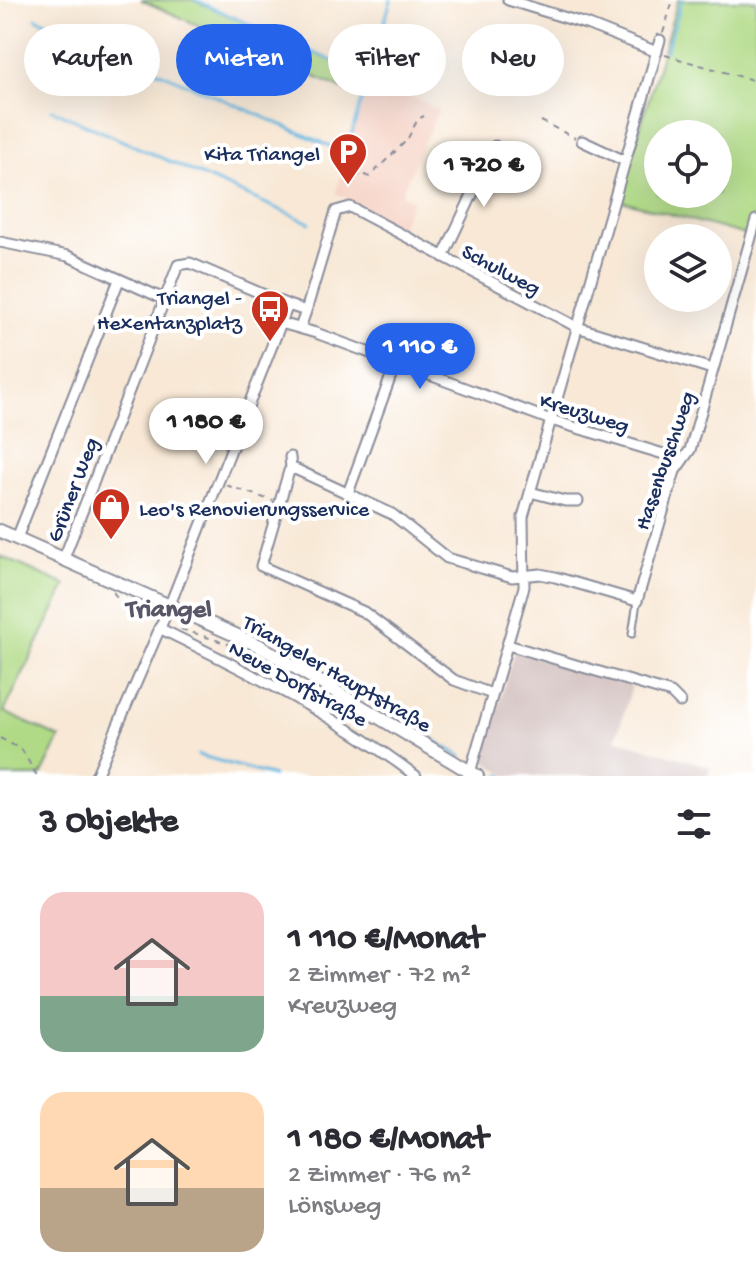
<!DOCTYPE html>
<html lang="de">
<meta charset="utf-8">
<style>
:root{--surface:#fff;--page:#f7f7f7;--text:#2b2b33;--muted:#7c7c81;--accent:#2563eb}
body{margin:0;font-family:"Gochi Hand",sans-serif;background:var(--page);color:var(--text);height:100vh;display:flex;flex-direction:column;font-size:30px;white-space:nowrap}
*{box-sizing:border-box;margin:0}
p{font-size:26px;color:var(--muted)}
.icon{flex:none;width:44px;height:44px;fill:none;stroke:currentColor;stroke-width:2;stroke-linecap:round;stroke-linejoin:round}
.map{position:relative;height:776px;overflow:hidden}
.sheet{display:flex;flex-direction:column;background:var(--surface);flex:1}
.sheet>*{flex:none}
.guide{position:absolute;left:24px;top:24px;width:708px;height:72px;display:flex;gap:16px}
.buttons{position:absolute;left:644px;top:120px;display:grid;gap:16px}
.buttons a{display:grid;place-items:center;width:88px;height:88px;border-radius:50%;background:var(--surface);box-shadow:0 8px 32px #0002;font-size:40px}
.price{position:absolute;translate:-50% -68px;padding:0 18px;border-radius:28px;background:#fff;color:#222;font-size:26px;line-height:52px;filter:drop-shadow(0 2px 4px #0008)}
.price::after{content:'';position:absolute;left:50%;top:48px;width:24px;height:18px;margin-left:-12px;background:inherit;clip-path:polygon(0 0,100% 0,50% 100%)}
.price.on{background:var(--accent);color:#fff}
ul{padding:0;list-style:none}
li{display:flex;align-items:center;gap:24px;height:200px;padding:0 40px}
li span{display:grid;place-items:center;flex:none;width:224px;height:160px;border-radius:24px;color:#555}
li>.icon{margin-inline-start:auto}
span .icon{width:96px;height:96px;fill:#fffc;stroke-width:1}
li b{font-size:34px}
h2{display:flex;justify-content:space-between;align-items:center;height:96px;padding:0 40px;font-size:34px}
.pill{padding:0 28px;border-radius:36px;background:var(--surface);box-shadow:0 8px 32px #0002;font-size:28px;line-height:72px}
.pill.on{background:var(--accent);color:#fff}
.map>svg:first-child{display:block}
.built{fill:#f6d2c4}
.industrial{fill:#d1bfbe}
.green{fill:#b0da86;stroke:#668472;stroke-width:2;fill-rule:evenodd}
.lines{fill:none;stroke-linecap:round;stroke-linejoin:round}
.stream{stroke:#67b8e2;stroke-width:3}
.service-casing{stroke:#8a8c9a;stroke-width:9}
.minor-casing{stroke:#8a8c9a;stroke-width:13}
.tertiary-casing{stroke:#8a8c9a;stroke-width:16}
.path{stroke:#8a8c9a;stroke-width:2;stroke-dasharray:6 6;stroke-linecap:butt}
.service{stroke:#fff;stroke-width:5}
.minor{stroke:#fff;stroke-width:9}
.tertiary{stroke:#fff;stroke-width:12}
.labels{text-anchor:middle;stroke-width:8;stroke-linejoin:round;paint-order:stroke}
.poi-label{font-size:22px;fill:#1b2f5e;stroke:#fff;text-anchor:end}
.street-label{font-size:22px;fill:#1b2f5e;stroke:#fff}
.quarter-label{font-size:26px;font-weight:bold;fill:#595767;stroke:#fff}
</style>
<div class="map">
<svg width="756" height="776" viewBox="0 0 756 776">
<rect width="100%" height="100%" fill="#fff"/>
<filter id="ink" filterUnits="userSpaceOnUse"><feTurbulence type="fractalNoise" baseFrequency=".0125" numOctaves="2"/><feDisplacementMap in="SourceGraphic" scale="16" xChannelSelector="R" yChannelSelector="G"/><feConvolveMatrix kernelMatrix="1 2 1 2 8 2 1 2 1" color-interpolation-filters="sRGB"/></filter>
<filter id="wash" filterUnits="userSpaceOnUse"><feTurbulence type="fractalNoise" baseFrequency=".006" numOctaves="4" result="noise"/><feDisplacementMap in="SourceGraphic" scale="32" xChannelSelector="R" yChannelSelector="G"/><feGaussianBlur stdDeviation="1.8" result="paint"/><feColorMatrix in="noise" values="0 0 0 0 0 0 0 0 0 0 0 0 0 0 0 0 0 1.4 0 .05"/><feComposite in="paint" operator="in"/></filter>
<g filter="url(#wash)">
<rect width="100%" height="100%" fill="#f8e8d5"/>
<!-- built -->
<path class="built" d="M 370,74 L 438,110 L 401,194 L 413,200 L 401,227 L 336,193 Z"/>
<!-- industrial -->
<path class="industrial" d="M 514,651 L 632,686 L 616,739 L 710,767 L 708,776 L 507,776 L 502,773 L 484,760 Z"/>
<!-- green -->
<path class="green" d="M 141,0 L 193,0 L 367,76 L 361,97 Z
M 678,0 L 756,0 L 756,238 L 619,200 ZM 658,134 L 718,134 L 718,194 L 658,194 Z
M 0,556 L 66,585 L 4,712 L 60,738 L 41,776 L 0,776 Z"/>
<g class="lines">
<!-- stream -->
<path class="stream" d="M 195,0 L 367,76
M 36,18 L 346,153 L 391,0
M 666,51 L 682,0
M 52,110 L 310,223
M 330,678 L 462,757
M 198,755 L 273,776
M 501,775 L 503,776"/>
</g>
</g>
<g filter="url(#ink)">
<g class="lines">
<defs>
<path id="service" d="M 632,634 L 637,602"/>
<path id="minor" d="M 508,0 L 589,25 L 657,52
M 582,141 L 625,161
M 0,242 L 68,256 L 164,299
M 443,257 L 495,146
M 306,311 L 336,211 L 350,207 L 577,327 L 712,369
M 281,323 L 316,333 L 551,420 L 680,459
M 290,457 L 291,469
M 530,492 L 565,501 L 578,501
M 348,493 L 395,365
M 17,538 L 119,280
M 64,558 L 178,265 L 190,263 L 288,305
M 159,628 C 249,672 337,716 416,776
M 508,645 L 671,693 L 680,702
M 492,694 L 454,680 L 364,612 L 261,566 L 289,471 L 295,469 L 392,514 L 447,558 L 512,577 L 540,574 L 555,577 L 637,601 L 675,471 L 690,450 L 756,220
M 96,776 L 169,607 L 288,305 L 306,311 L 300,328
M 469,776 L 524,587 L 523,517 L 660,40"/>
<path id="tertiary" d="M 0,531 L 258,645 L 477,776"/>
</defs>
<!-- service casing -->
<use href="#service" class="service-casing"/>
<!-- minor casing -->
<use href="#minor" class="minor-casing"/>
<!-- tertiary casing -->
<use href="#tertiary" class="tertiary-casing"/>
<!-- path -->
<path class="path" d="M 663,33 L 673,0
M 665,55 L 756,81
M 541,121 L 575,138
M 355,178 L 362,173 L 369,177 L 407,140 L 418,119 L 424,116
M 226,485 L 273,501
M 113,592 L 125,607 L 153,619
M 181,629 L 235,646
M 0,738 L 22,750 L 37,776"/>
<!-- service -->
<use href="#service" class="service"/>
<!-- minor -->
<use href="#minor" class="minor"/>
<!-- tertiary -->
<use href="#tertiary" class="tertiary"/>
</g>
</g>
<!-- icons -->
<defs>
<symbol id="parking-pin" viewBox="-11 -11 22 30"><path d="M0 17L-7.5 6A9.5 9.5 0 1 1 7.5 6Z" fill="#c8321e" stroke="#fff"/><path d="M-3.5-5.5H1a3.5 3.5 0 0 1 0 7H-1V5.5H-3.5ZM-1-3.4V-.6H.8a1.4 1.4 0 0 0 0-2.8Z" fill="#fff"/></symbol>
<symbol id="bus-pin" viewBox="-11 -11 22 30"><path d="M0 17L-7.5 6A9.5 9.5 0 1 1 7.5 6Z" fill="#c8321e" stroke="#fff"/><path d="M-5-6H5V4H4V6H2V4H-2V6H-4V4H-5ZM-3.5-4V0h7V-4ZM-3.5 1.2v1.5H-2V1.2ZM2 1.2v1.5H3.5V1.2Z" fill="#fff"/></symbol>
<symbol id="shop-pin" viewBox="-11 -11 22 30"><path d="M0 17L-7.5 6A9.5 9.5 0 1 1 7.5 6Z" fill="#c8321e" stroke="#fff"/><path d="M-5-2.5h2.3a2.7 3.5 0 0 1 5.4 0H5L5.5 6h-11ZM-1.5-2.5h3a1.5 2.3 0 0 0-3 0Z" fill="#fff"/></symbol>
</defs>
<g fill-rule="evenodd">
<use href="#parking-pin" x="326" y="130" width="44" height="60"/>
<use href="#bus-pin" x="248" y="287" width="44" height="60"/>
<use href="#shop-pin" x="89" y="485" width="44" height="60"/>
</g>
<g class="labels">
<!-- poi labels -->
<g class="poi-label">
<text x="320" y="160">Kita Triangel</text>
<text x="242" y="304">Triangel -<tspan x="242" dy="25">Hexentanzplatz</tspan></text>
<text x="139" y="515" text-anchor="start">Leo's Renovierungsservice</text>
</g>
<!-- street labels -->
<g class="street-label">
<text transform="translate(502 268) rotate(28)" y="8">Schulweg</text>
<text transform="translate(585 411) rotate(17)" y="8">Kreuzweg</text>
<text transform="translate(663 460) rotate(-71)" y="8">Hasenbuschweg</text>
<text transform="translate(71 489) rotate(-69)" y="8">Grüner Weg</text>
<text transform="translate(338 672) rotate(30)" y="8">Triangeler Hauptstraße</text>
<text transform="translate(299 682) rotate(29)" y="8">Neue Dorfstraße</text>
</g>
<!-- quarter labels -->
<g class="quarter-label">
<text x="169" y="616">Triangel</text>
</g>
</g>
</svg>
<div class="buttons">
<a><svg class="icon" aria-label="locate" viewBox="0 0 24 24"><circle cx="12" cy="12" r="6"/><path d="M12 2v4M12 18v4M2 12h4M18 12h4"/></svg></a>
<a><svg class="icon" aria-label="layers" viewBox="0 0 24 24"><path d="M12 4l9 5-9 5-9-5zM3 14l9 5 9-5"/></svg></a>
</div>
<b class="price" style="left:484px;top:209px">1 720 €</b>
<b class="price on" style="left:420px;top:391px">1 110 €</b>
<b class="price" style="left:206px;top:466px">1 180 €</b>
<div class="guide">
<a class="pill">Kaufen</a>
<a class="pill on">Mieten</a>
<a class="pill">Filter</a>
<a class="pill">Neu</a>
</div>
</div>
<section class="sheet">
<h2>3 Objekte<svg class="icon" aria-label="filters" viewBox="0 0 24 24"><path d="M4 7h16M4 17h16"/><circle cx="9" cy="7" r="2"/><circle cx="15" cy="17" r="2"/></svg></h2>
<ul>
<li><span style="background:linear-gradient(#f6c9c9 65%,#7fa58c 0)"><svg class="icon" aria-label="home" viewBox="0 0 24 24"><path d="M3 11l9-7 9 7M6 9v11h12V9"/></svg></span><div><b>1 110 €/Monat</b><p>2 Zimmer · 72 m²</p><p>Kreuzweg</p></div></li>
<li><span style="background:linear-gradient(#ffd9b3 60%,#b9a48a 0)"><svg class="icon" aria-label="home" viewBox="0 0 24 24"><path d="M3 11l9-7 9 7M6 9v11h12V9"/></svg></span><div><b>1 180 €/Monat</b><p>2 Zimmer · 76 m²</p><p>Lönsweg</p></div></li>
</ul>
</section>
